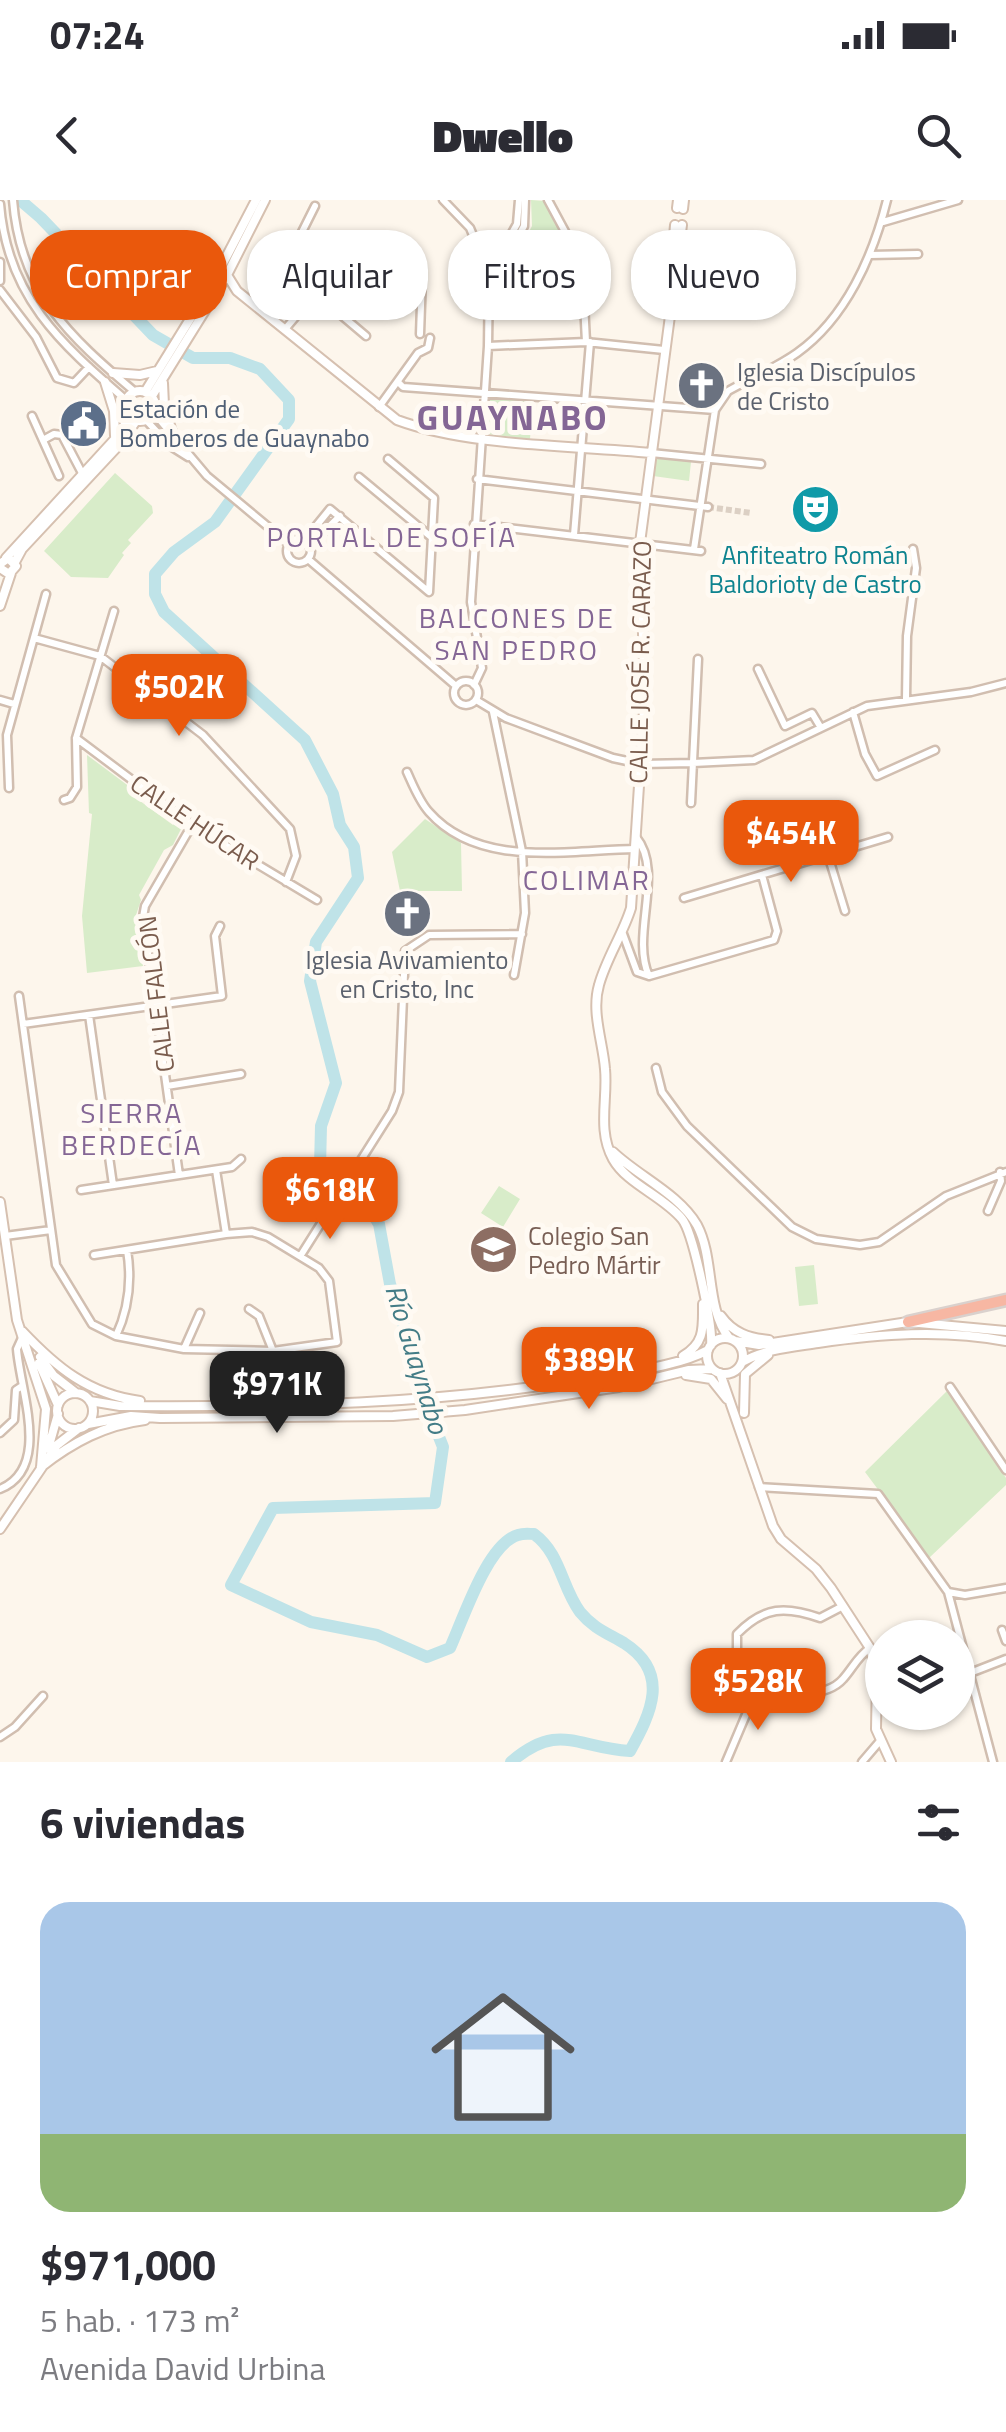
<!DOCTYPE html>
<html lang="es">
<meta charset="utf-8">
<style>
:root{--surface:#fff;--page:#f2f2f3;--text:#2b2b33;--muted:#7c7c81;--line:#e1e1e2;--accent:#ea580c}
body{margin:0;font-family:"Titillium Web",sans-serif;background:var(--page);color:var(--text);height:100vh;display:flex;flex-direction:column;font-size:38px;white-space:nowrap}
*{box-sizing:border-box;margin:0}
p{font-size:32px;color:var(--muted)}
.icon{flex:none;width:55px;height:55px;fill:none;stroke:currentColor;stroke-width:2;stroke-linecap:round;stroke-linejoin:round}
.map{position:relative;height:1562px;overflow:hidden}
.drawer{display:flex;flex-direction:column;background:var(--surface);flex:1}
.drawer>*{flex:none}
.top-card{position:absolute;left:30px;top:30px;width:948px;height:90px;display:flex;gap:20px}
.tools{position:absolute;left:865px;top:1420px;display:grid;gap:20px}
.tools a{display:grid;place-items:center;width:110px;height:110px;border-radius:50%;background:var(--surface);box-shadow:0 2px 8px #0004;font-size:50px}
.price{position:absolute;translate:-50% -85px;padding:0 22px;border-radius:20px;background:var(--accent);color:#fff;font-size:32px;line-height:65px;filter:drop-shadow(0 2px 5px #0008)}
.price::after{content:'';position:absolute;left:50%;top:60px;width:30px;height:22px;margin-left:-15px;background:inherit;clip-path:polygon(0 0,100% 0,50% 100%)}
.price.current{background:#222;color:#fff}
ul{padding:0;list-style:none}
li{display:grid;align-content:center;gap:20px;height:530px;padding:0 40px}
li+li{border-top:2px solid var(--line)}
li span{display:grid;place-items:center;height:310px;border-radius:30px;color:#555}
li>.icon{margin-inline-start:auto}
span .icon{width:180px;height:180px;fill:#fffc;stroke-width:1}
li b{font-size:42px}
h2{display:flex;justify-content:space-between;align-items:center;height:120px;padding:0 40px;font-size:42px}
.pill{padding:0 35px;border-radius:40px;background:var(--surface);box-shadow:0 2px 8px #0004;font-size:35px;line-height:90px}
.pill.current{background:var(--accent);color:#fff}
.status{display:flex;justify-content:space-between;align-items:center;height:70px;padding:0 50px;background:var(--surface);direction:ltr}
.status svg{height:28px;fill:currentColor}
header{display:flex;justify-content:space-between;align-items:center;height:130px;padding:0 40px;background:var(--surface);font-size:45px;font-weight:800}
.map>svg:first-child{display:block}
.green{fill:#d8ecc9}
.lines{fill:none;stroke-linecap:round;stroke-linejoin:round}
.river{stroke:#bfe3e8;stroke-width:12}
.street-tunnel{stroke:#dcd0c4;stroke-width:6;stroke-dasharray:6 3;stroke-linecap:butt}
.street-casing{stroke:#d1beb0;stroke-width:11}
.secondary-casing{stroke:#d6c0b0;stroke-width:12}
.highway-casing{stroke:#dad1cd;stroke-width:15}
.street{stroke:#fff;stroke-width:6}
.secondary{stroke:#fff;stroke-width:8}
.highway{stroke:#f7b7a3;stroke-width:10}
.labels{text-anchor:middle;stroke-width:10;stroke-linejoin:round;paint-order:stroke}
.worship-label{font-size:25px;fill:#5b616d;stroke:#fffaf3;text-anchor:start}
.service-label{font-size:25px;fill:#4e5e75;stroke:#fffaf3;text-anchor:start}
.culture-label{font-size:25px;fill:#0d838f;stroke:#fffaf3}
.street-label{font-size:25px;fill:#7a5c4d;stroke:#fffaf3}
.education-label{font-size:25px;fill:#785e54;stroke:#fffaf3;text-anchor:start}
.neighbourhood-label{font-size:28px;letter-spacing:2.5px;fill:#846695;stroke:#fffaf3}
.water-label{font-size:28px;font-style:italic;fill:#437c86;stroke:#fffaf3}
.district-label{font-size:35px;font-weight:bold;letter-spacing:2.5px;fill:#846695;stroke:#fffaf3}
</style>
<div class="status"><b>07:24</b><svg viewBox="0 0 49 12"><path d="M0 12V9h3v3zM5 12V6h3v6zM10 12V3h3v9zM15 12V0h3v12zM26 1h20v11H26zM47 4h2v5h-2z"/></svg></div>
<header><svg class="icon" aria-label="back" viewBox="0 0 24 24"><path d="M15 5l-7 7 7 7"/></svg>Dwello<svg class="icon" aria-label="search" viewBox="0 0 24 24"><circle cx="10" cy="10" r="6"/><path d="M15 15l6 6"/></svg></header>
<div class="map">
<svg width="1006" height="1562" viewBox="0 0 1006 1562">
<rect width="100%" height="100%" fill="#fdf6ec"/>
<!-- green -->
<path class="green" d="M 531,0 L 545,1 L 574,57 L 577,75 L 572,76 L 559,49 L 549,49 L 537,77 L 506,77 L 532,26 Z
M 333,35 L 339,67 L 317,71 L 309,47 L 312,45 L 312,38 Z
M 493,196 L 533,200 L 530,239 L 487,234 L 485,228 L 487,202 Z
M 659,258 L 691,262 L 689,281 L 653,276 L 655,261 Z
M 115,273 L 152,306 L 153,313 L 128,340 L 131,343 L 122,353 L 124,355 L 108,378 L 71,377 L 44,351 Z
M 87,555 L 142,596 L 140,601 L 173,625 L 176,621 L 182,627 L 173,645 L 164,650 L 139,695 L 141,700 L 136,715 L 143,766 L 87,773 L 82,716 L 92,614 L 89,613 Z
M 425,619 L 461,643 L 462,691 L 400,691 L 392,652 Z
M 499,986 L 520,999 L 503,1027 L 481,1013 Z
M 814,1065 L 818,1104 L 799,1106 L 795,1067 Z
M 947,1191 L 1006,1278 L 1006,1285 L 929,1358 L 865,1272 Z"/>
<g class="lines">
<!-- river -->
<path class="river" d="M 20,0 L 41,18 L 153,135 L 193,158 L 230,158 L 260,169 L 289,200 L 289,219 L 215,322 L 174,352 L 155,374 L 155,394 L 164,412 L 305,540 L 333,594 L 340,625 L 354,647 L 358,678 L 316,742 L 310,781 L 336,883 L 321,926 L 320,967 L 368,1006 L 379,1024 L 390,1084 L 413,1153 L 421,1191 L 443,1247 L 435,1303 L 273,1308 L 231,1385 L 311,1422 L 377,1435 L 427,1457 L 450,1448 C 463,1420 487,1344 518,1335 C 524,1333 529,1334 534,1334 C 561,1354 561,1386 580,1412 C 593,1428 607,1433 624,1443 C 671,1473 651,1513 630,1551 C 576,1548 559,1521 511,1562"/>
<!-- street-tunnel -->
<path class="street-tunnel" d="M 297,115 L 310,102
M 708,307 L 751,313"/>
<defs>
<path id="street" d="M 13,0 C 20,92 69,136 135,192
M 443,0 L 470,28 L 489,74 L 488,146 L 471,402 L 482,468 L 474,485
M 548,0 L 582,63 L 586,142
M 0,4 C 7,96 60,143 126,200
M 315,6 L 287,62 L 288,70 L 366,136
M 883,22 L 958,0
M 870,55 L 918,54
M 0,62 L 0,81
M 489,74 L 517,24 L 519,0
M 0,90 L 36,137 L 57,178 L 74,183 L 89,167
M 489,90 L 524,26 L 525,0
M 339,113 L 384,63 L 417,69 L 422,77 L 420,134
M 286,128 L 297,115
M 488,146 L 586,142 L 664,150
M 399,183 L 403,187 L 715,210
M 379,207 L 418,153 L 428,148 L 430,138
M 154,213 L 207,276 L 290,345
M 32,216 L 59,276
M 146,220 L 169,245 L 188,257
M 43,240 L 54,234 L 62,235 L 82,273
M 651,253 L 761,264
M 359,277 L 431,337
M 477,279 L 708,307
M 474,324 L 701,351
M 574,335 L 590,142
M287 351a12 12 0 1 1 24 0a12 12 0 1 1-24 0Z
M 304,341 L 330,309 L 429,392 L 434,298 L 388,259
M 309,346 L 340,316
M 694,349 L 715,210 L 728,191 C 751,178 776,168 797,153 C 846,118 873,56 887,0
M 308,359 L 456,486
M 34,438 L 100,456 L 203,535 L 290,629 L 296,656 L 286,682
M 758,469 L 785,526 L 812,513 L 821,528
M454 493a12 12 0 1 1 24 0a12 12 0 1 1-24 0Z
M 906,499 L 907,436 L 916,368 L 913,349
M 0,500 L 14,504
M 476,500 L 506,518 L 613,558 L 641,564 L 693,563 L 754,560 L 867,506 L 971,492 L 1006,483
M 493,512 L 522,651 L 525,713 L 514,775
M 853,512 L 865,554 L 877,576 L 935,550
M 76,538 L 192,625 L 317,700
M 407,572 C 413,585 419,601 429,612 C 479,669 568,650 635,649
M 9,588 L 7,535 L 46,394
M 64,600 L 70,598 L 77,587 L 76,538 L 114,411
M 691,603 L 698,459
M 636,637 C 665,672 630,735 649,776
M 828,655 L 845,711
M 684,698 L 888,637
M 623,734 L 637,772 L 649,776 L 774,740 L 777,731 L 762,675
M 19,796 L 56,1065 L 92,1124 L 116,1136 L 184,1149 L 273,1151 L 337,1142 L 329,1081 L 319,1068 L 268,1037 L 252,1032 L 226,1034 L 94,1055
M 89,815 L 113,985
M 23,824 L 222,796 L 215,736 L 220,726
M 656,868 L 662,892 L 687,926 L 792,1027 L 816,1039 L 860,1045 L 879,1042 L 946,996 L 1006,972
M 167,886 L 241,874
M 216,970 L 226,1034
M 179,975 L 143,717 L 145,706 L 192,625
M 81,990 L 232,967 L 241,959
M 988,1011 L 1001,981 L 1000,972
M 5,1036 L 51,1030
M 301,1055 L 392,911 L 399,892 L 405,751 L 429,735 L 522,734
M 249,1109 L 259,1116 L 273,1151
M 116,1136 C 129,1108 132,1080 127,1050
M 184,1149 L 200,1113
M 950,1187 L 1006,1270
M 0,1233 L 14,1220 L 16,1190 L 22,1186
M 759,1287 L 878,1294 L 948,1392 L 993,1562
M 0,1289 C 52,1268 20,1191 17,1149 L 22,1138
M 948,1392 L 965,1395 L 1006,1388
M 1002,1430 L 1006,1441
M 737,1451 L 737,1434 C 764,1406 786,1406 820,1418 L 843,1406
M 970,1473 L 1006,1459
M 0,1537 L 15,1527 L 43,1496
M 726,1562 L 756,1491 C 780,1494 825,1500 843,1479 C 853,1468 857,1457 870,1448
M 862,1562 L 880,1541"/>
<path id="secondary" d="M 677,8 L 678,0
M 683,9 L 684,0
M 682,25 L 640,343 L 645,494 L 631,708 C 623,734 606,759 599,785 C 591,812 603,842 605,869 C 608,899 597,930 613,959 C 627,984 663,996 682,1019 C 693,1032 713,1126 711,1145
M 672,59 L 675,25
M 220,69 L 256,0
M 227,75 L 237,91 L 397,220 C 470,247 573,245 651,253
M 113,173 L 140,175 L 157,171
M 105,182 L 114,211 L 115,236
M 163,183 L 164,205 L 172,232
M125 206a15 15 0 1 1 30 0a15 15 0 1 1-30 0Z
M 145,192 L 219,72
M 152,196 L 227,75 L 265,0
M 120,244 L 144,239 L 165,241
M 6,358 L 115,239 L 130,217
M 15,362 L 22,349 L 120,244 L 136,221
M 0,364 L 8,358 L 16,366 L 9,374 L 0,368
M 0,406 L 11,373
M 613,952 C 638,976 679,994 697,1025 C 715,1059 705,1107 729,1138
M 0,1002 L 17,1120 L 46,1209 L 41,1267
M 721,1116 C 733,1133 749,1138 769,1140
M 22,1131 C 56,1167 88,1194 140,1201
M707 1156a18 18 0 1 1 36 0a18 18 0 1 1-36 0Z
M 735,1141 L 759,1145 L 908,1122 L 1006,1131
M 683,1156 C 705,1143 703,1128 703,1104
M 40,1157 L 54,1176 L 76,1193
M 742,1162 C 765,1149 792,1147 818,1143 C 881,1134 942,1129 1006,1141
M 39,1163 L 58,1205
M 720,1173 L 773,1326 L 781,1339 L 816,1369 L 831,1388 L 870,1448 L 877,1474 L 876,1529 L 891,1562
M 686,1175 L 711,1179 L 727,1199
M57 1211a18 18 0 1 1 36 0a18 18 0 1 1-36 0Z
M 90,1201 L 120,1206 C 280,1207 439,1205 597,1177 C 631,1171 679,1166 708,1150
M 744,1213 L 745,1174 L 768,1155
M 88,1224 L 131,1216 L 160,1218 L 393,1216 L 465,1210 L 619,1187 L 689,1170 L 712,1169
M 48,1249 L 58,1214
M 41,1267 C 73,1242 105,1225 145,1220
M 0,1329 L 57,1245 L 79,1228"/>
<path id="highway" d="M 908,1122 L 1006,1100"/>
</defs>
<!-- street casing -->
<use href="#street" class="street-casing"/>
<!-- secondary casing -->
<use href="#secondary" class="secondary-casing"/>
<!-- highway casing -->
<use href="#highway" class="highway-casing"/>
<!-- street -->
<use href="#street" class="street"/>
<!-- secondary -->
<use href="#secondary" class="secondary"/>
<!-- highway -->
<use href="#highway" class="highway"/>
</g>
<!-- icons -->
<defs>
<symbol id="church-disc" viewBox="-11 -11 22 22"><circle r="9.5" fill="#6b7280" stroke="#fffaf3"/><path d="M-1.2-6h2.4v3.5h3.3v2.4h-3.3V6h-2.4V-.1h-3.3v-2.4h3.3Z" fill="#fff"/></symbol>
<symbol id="civic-disc" viewBox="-11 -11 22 22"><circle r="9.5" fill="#5c6f8a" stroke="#fffaf3"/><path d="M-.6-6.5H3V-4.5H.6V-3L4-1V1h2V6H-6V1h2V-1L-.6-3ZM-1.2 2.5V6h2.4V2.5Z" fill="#fff"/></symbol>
<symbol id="theatre-disc" viewBox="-11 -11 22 22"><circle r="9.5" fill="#0f9aa8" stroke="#fffaf3"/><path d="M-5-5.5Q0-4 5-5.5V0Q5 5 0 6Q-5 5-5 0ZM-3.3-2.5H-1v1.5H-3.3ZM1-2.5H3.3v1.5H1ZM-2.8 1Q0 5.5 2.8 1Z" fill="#fff"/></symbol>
<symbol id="university-disc" viewBox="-11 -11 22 22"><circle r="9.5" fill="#8d6e63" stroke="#fffaf3"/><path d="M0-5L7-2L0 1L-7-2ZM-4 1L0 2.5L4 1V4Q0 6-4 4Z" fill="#fff"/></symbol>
</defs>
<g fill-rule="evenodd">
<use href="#church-disc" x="674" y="158" width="55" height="55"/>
<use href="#civic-disc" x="56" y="196" width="55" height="55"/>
<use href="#theatre-disc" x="788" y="282" width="55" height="55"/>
<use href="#church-disc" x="380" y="686" width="55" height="55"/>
<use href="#university-disc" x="466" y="1022" width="55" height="55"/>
</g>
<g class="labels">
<!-- worship labels -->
<g class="worship-label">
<text x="737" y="181">Iglesia Discípulos<tspan x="737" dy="29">de Cristo</tspan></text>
<text x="407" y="769" text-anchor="middle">Iglesia Avivamiento<tspan x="407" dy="29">en Cristo, Inc</tspan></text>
</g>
<!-- service labels -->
<g class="service-label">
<text x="119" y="218">Estación de<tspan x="119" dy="29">Bomberos de Guaynabo</tspan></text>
</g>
<!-- culture labels -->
<g class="culture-label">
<text x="815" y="364">Anfiteatro Román<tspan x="815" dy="29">Baldorioty de Castro</tspan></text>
</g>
<!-- street labels -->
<g class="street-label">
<text transform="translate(640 462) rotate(-89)" y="9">CALLE JOSÉ R. CARAZO</text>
<text transform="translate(195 622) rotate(34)" y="9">CALLE HÚCAR</text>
<text transform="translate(156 794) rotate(-97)" y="9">CALLE FALCÓN</text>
</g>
<!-- education labels -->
<g class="education-label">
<text x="528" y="1045">Colegio San<tspan x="528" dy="29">Pedro Mártir</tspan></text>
</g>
<!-- neighbourhood labels -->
<g class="neighbourhood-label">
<text x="392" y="347">PORTAL DE SOFÍA</text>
<text x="517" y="428">BALCONES DE<tspan x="517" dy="32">SAN PEDRO</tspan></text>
<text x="587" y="690">COLIMAR</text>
<text x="132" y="923">SIERRA<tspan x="132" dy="32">BERDECÍA</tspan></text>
</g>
<!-- water labels -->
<g class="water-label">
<text transform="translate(417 1159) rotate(73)" y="10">Río Guaynabo</text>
</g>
<!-- district labels -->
<g class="district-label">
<text x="513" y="230">GUAYNABO</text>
</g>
</g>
</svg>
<div class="tools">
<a><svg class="icon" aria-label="layers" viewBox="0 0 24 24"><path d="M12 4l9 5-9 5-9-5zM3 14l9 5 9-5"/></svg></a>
</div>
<b class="price" style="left:179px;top:539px">$502K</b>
<b class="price" style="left:791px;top:685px">$454K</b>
<b class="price" style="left:330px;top:1042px">$618K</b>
<b class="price" style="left:589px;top:1212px">$389K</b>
<b class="price current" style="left:277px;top:1236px">$971K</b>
<b class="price" style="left:758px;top:1533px">$528K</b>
<div class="top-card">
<a class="pill current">Comprar</a>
<a class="pill">Alquilar</a>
<a class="pill">Filtros</a>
<a class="pill">Nuevo</a>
</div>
</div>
<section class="drawer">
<h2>6 viviendas<svg class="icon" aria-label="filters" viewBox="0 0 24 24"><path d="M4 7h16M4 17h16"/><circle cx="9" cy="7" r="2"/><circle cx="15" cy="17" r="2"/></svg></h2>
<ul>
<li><span style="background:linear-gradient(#a9c7e8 75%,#8fb573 0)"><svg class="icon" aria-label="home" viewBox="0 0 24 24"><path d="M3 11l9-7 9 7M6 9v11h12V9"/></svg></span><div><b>$971,000</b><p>5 hab. · 173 m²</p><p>Avenida David Urbina</p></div></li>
</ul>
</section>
